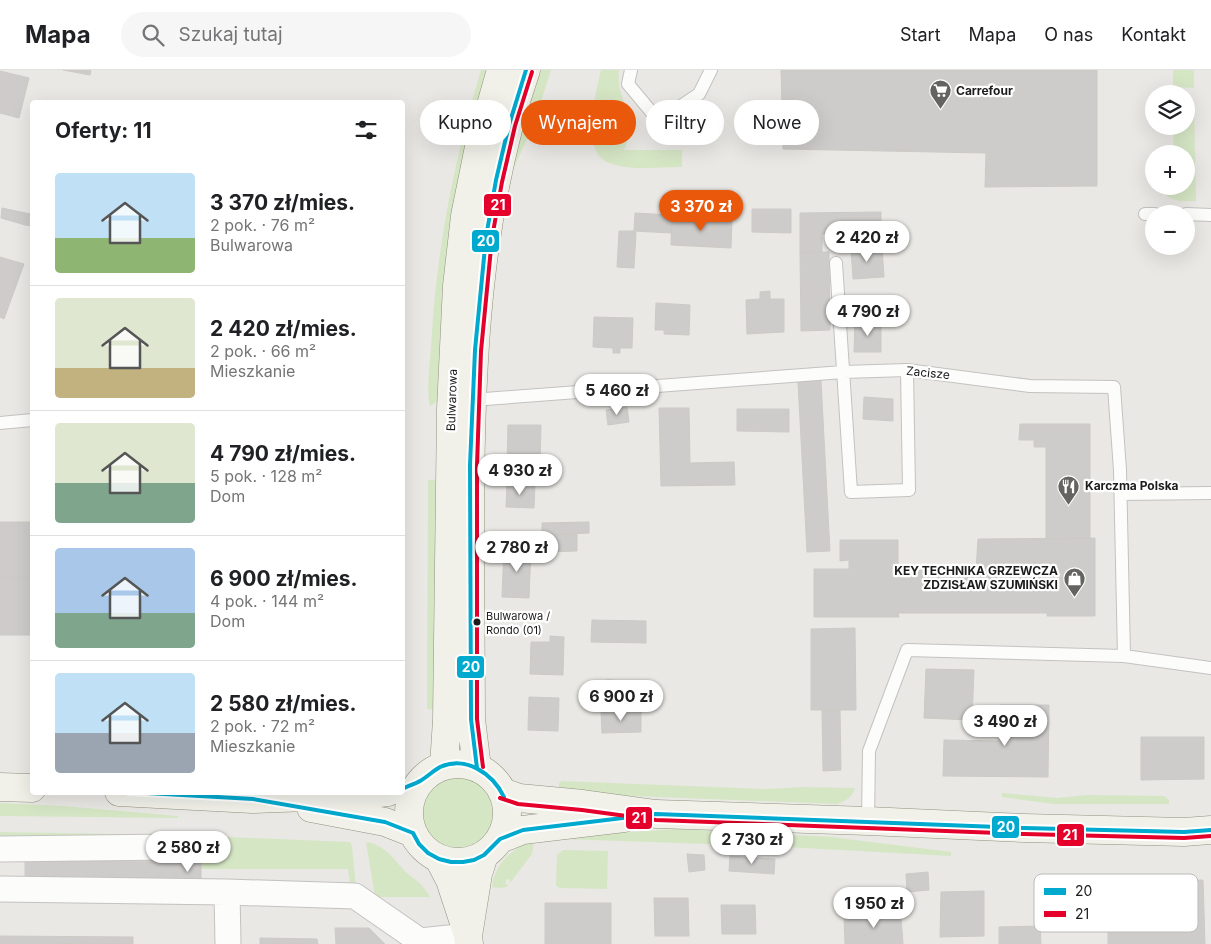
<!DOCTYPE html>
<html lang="pl">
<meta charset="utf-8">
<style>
:root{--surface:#fff;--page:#f6f6f6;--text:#202124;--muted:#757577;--line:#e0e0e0;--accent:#ea580c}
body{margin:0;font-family:Inter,sans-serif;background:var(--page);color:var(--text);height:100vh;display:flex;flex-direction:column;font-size:19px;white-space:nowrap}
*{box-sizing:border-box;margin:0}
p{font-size:16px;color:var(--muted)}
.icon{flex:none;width:28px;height:28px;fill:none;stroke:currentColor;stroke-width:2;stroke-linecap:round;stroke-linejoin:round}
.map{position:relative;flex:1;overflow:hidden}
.side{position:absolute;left:30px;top:30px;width:375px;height:695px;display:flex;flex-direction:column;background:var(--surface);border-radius:5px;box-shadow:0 5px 20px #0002}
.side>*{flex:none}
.banner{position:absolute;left:420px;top:30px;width:475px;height:45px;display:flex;gap:10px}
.tools{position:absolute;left:1145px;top:15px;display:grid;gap:10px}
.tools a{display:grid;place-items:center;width:50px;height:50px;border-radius:50%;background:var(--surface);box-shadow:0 5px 20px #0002;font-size:25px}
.price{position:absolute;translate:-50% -42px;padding:0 11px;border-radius:18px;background:#fff;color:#222;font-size:16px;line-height:32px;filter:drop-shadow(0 1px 2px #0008)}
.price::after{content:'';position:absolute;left:50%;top:30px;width:15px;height:11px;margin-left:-8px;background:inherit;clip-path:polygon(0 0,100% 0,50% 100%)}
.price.active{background:var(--accent);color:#fff}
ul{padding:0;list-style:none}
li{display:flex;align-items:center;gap:15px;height:125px;padding:0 25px}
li+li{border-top:1px solid var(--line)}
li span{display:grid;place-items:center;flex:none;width:140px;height:100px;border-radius:5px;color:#555}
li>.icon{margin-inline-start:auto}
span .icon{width:60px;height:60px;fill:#fffc;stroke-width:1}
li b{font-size:21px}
h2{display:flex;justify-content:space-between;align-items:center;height:60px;padding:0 25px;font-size:21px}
.pill{padding:0 18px;border-radius:22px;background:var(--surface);box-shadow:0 5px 20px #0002;font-size:18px;line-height:45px}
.pill.active{background:var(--accent);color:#fff}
header{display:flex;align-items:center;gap:30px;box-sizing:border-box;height:70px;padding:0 25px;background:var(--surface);border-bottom:1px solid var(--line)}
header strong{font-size:24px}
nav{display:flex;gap:28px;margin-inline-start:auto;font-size:18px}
.search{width:350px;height:45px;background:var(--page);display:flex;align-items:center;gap:12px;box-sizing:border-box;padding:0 18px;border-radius:28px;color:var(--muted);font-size:19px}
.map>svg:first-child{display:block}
.grass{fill:#d5e6c5}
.building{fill:#ceccca;stroke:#cdcac6}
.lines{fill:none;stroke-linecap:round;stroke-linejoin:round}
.lane-casing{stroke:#c3c2c0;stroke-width:14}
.street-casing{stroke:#c3c2c0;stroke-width:27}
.secondary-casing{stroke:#90927e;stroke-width:29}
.lane{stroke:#fcfcfb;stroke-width:12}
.street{stroke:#fcfcfb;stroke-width:25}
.secondary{stroke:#f1f1ea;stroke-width:28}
.bus-1-casing{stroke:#fff;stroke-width:8}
.bus-2-casing{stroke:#fff;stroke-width:8}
.bus-1{stroke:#00a9ce;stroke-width:4}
.bus-2{stroke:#e4002b;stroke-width:4}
.bus-dot{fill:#1c1c1c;stroke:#fff;stroke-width:2}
.labels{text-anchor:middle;stroke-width:4.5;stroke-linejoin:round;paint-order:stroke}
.bus-label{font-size:11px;fill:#1c1c1c;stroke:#fff;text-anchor:start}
.poi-label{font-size:12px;font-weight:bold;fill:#1c1c1c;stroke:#fff;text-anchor:start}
.street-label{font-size:12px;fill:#1c1c1c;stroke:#fff}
.key{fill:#fff;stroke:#bbb;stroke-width:1}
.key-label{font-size:14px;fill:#1c1c1c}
.line-badge{stroke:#fff;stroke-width:2}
.badge-label{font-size:14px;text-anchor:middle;font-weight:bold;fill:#fff}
</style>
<header>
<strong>Mapa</strong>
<div class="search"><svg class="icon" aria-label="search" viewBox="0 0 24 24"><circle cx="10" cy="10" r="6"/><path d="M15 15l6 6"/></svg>Szukaj tutaj</div>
<nav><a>Start</a><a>Mapa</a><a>O nas</a><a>Kontakt</a></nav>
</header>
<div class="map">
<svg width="1211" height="874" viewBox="0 0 1211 874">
<rect width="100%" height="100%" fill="#eae8e4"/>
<!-- grass -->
<path class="grass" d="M 481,0 L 493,0 L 441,329 L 430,336 C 426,320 430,294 431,276 C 436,182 454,90 481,0 Z
M 534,0 L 551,0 L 534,54 L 501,126 Z
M 601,0 L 619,0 C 617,21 625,36 635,53 L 624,80 L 682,80 L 682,97 C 665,97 635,100 620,96 C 615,95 605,92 602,89 C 582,72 596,22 601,0 Z
M 1173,0 L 1194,0 L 1194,18 L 1173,17 Z
M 1186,35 L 1194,35 L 1196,131 C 1181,132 1165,131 1159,116 L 1186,116 L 1186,84 L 1174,84 L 1173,56 L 1186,56 Z
M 428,410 L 439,410 L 438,640 L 427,639 Z
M409 743a48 48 0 1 1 96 0a48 48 0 1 1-96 0Z
M 562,711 L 767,719 L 803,717 L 855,718 C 851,729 846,731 836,734 L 559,723 L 559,713 Z
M 1002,723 L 1058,728 L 1087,725 L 1164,726 L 1169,730 L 1169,734 L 1053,734 L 1002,727 Z
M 0,733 L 63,736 L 178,746 L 178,748 L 0,746 Z
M 677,759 L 832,767 L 951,782 L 951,786 L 766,776 L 563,769 L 565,766 Z
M 0,762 L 178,765 L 350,772 L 352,776 L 356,818 L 351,819 L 348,799 L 201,799 L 201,792 L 174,792 L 176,768 L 0,768 Z
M 534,770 L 532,784 L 510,813 L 510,810 L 506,809 L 505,814 L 509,815 C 504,819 498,818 492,817 C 495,793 512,778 534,770 Z
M 366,772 C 386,775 393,789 406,802 C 417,811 423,814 430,827 L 375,827 Z
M 563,780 L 608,781 L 607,819 L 560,818 L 556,816 L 557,785 Z"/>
<!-- building -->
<path class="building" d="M 63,0 L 91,0 L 90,5 Z
M 781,0 L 1097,0 L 1097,116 L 985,117 L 986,83 L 783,79 Z
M 0,1 L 29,8 L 19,48 L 0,43 Z
M 2,138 L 30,144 L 25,155 L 1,148 Z
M 752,139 L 791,139 L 791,163 L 752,162 Z
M 32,140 L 32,156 L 25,155 L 30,144 Z
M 881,142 L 881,164 L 822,164 L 822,182 L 800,183 L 800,143 Z
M 635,143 L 672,145 L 671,163 L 634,161 Z
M 672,145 L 732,149 L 731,178 L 671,175 Z
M 619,161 L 634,161 L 636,163 L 634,198 L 617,197 Z
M 882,177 L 884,207 L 853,209 L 851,178 Z
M 822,182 L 829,182 L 830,260 L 801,261 L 800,183 Z
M 0,187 L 24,194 L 4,249 L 0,247 Z
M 770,221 L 770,229 L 784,229 L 784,262 L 747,264 L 746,230 L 760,229 L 760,222 Z
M 656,233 L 690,235 L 689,265 L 664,264 L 664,260 L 655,260 Z
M 594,247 L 633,248 L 632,278 L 620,278 L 620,283 L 613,283 L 613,278 L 593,277 Z
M 855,252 L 881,252 L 881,282 L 854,282 Z
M 821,311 L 830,481 L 807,482 L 798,312 Z
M 864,327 L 893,329 L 893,351 L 863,349 Z
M 627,337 L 629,352 L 608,355 L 606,340 Z
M 659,338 L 689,338 L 690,393 L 734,392 L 735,415 L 661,416 Z
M 737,339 L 789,339 L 789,362 L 737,361 Z
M 1020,354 L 1090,354 L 1090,468 L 1046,469 L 1046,377 L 1034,377 L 1034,370 L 1019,370 Z
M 508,355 L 541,355 L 540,396 L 507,395 Z
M 507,413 L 535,414 L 534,438 L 506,437 Z
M 0,452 L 32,452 L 32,507 L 0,507 Z
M 589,452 L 589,463 L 542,465 L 542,453 Z
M 577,464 L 577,481 L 542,482 L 542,465 Z
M 1095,468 L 1095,546 L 1047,546 L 1047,543 L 898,543 L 899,547 L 814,547 L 814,499 L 849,499 L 849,490 L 840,491 L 840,470 L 898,470 L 898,500 L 976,500 L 978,469 Z
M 504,478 L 531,478 L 529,528 L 502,527 Z
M 0,507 L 32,507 L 32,565 L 0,565 Z
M 592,550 L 646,551 L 646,573 L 591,572 Z
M 855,558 L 856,640 L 811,640 L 811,559 Z
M 550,566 L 564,567 L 563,605 L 530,604 L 531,572 L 550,572 Z
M 926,599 L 974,600 L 972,650 L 924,648 Z
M 607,610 L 649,612 L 648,634 L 605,632 Z
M 529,627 L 559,628 L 558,661 L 528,660 Z
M 1000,635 L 1049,635 L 1048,707 L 943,706 L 944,670 L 999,671 Z
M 641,640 L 641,662 L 602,663 L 601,642 Z
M 822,640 L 840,640 L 841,700 L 823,701 Z
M 1141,667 L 1204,667 L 1204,709 L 1141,710 Z
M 687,784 L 704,785 L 705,800 L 689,802 Z
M 730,786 L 775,789 L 774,804 L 729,801 Z
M 25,791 L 176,792 L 176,816 L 25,816 Z
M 176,792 L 201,792 L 201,814 L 176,814 Z
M 928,802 L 929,820 L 907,822 L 906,804 Z
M 1203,810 L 1205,874 L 1108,874 L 1108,842 L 1152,841 L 1151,853 L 1161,857 L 1159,811 Z
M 984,821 L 984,866 L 940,867 L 941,822 Z
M 654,828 L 688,828 L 689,866 L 655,866 Z
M 545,833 L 611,833 L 611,874 L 545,874 Z
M 721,835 L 755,835 L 756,864 L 722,864 Z
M 880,836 L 880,847 L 901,847 L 903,874 L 845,874 L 844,849 L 866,848 L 866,837 Z
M 1040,856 L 1041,874 L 999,874 L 999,857 Z
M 335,858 L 369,858 L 385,874 L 336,874 Z
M 0,866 L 133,867 L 133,874 L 0,874 Z
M 260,868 L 317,869 L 318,874 L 260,874 Z"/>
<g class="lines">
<defs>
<path id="lane" d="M 631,0 L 628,14 L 653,44 L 675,40 L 699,24 L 711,0
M 1145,144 L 1155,144
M 1186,144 L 1211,145
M 836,193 L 851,422 L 909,420 L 907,300
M 472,330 L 843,302 L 907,300 L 1030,316 L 1114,317 L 1120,400 L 1124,586
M 0,353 L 32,350
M 1121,424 L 1211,423
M 868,751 L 869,681 L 907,580 L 1124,586 L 1211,598"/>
<path id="street" d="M 0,779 L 171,777
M 0,819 L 227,822 L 355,826 L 420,871 L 468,866
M 227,822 L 228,874"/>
<path id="secondary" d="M409 743a49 49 0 1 1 98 0a49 49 0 1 1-98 0Z
M 444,696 L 447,650 L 451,339 L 457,216 L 465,146 L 479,77 L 501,0
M 477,698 L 471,649 C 471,584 470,518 470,452 C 470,300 476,145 526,0
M 0,717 L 32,718
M 119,722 L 253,729 L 361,725 L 388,722
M 502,722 L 519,728 L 583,734 L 656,744 L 868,751 L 1024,758 L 1184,762 L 1211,760
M 311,738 L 385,752 L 413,763
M 500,769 L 523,760 L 624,748
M 439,789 L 450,810 L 467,862
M 469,874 L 468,866 L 478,804 L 484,785"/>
</defs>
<!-- lane casing -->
<use href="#lane" class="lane-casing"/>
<!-- street casing -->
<use href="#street" class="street-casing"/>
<!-- secondary casing -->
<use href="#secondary" class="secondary-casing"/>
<!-- lane -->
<use href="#lane" class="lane"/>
<!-- street -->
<use href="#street" class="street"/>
<!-- secondary -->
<use href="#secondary" class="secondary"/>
<defs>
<path id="bus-1" d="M 477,698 L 471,649 L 470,395 L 475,280 L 486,167 L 496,110 L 509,55 L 526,0
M 402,719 C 408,716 415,714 420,711 C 427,707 433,701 440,697 C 466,685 493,704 504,727
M 129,722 L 253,729 L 385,752 L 413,763
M 413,763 L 419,774 L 428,783 L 439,789 L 451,792 L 463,792 L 474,790 L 484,785 L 500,769 L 523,760 L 656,744 L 1024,758 L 1184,762 L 1211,760"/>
<path id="bus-2" d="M 483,697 L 477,649 L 477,395 L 481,281 L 492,168 L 502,112 L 515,56 L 532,2
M 500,728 L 518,734 L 582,740 L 656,750 L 1024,764 L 1184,768 L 1211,766"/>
</defs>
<!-- bus-1 casing -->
<use href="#bus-1" class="bus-1-casing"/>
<!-- bus-2 casing -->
<use href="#bus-2" class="bus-2-casing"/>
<!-- bus-1 -->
<use href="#bus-1" class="bus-1"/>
<!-- bus-2 -->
<use href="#bus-2" class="bus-2"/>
</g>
<!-- icons -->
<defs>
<symbol id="supermarket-pin" viewBox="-11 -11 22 30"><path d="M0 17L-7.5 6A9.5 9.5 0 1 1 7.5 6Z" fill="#646362" stroke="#fff"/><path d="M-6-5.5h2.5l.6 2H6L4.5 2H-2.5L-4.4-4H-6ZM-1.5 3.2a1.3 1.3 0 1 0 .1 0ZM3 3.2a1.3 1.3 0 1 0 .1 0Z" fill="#fff"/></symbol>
<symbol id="restaurant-pin" viewBox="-11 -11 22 30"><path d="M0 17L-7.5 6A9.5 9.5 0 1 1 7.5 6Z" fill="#646362" stroke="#fff"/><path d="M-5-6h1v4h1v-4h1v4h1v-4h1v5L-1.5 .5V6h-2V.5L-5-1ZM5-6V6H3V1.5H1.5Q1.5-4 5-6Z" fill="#fff"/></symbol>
<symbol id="shop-pin" viewBox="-11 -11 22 30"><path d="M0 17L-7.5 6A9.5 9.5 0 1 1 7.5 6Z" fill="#646362" stroke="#fff"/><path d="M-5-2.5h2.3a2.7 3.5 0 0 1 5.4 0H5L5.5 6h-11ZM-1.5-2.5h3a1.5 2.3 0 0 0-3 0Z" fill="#fff"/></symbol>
</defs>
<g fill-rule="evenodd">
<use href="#supermarket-pin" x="928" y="8" width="25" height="34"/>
<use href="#restaurant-pin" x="1056" y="404" width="25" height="34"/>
<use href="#shop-pin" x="1062" y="496" width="25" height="34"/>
</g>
<!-- markers -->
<circle class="bus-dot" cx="477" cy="552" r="4.5"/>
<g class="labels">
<!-- bus labels -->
<g class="bus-label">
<text x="486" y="550">Bulwarowa /<tspan x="486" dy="14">Rondo (01)</tspan></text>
</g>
<!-- poi labels -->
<g class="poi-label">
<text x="956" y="25">Carrefour</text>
<text x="1085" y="420">Karczma Polska</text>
<text x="1058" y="505" text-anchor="end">KEY TECHNIKA GRZEWCZA<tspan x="1058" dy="14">ZDZISŁAW SZUMIŃSKI</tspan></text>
</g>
<!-- street labels -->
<g class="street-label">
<text transform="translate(928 303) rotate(6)" y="4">Zacisze</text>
<text transform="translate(452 330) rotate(-88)" y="4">Bulwarowa</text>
</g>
</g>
<!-- legend -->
<rect x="1034" y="804" width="164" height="58" rx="8" class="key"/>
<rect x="1044" y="818" width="22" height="7" fill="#00a9ce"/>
<rect x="1044" y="841" width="22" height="6" fill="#e4002b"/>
<g class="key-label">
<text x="1075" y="826">20</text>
<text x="1075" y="849">21</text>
</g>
<g class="line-badge">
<rect x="483" y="123" width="29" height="24" rx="5" fill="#e4002b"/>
<rect x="471" y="159" width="29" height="24" rx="5" fill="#00a9ce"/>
<rect x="456" y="585" width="29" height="24" rx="5" fill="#00a9ce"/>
<rect x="625" y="736" width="28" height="24" rx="5" fill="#e4002b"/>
<rect x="991" y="745" width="29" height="24" rx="5" fill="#00a9ce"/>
<rect x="1056" y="753" width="29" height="24" rx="5" fill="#e4002b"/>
</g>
<g class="badge-label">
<text x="498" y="140">21</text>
<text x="486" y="176">20</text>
<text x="471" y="602">20</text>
<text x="639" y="753">21</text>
<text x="1006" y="762">20</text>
<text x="1070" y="770">21</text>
</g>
</svg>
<div class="tools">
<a><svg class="icon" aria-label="layers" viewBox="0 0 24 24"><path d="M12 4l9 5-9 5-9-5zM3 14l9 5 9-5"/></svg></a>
<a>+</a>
<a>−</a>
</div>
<b class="price active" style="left:701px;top:162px">3 370 zł</b>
<b class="price" style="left:867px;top:193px">2 420 zł</b>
<b class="price" style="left:868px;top:267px">4 790 zł</b>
<b class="price" style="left:617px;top:346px">5 460 zł</b>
<b class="price" style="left:520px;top:426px">4 930 zł</b>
<b class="price" style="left:517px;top:503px">2 780 zł</b>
<b class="price" style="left:621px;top:652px">6 900 zł</b>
<b class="price" style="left:1005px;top:677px">3 490 zł</b>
<b class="price" style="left:752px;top:795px">2 730 zł</b>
<b class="price" style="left:188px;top:803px">2 580 zł</b>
<b class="price" style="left:874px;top:859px">1 950 zł</b>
<div class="banner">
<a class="pill">Kupno</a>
<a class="pill active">Wynajem</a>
<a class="pill">Filtry</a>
<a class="pill">Nowe</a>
</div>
<section class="side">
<h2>Oferty: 11<svg class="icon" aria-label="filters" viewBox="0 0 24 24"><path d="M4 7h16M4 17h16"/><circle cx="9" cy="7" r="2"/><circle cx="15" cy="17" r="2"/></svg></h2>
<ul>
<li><span style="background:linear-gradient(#bfe0f5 65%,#8fb573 0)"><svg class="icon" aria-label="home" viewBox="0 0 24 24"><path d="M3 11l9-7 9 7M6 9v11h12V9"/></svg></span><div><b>3 370 zł/mies.</b><p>2 pok. · 76 m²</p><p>Bulwarowa</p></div></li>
<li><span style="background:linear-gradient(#dfe7d0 70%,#c2b280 0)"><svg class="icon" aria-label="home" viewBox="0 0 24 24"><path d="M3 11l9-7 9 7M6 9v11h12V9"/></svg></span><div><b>2 420 zł/mies.</b><p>2 pok. · 66 m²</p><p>Mieszkanie</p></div></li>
<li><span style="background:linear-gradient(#dfe7d0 60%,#7fa58c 0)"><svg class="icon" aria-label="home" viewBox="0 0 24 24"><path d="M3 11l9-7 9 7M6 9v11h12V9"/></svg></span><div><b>4 790 zł/mies.</b><p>5 pok. · 128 m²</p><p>Dom</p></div></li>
<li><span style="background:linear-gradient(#a9c7e8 65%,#7fa58c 0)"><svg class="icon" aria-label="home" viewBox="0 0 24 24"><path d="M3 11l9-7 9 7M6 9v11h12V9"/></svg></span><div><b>6 900 zł/mies.</b><p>4 pok. · 144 m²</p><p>Dom</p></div></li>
<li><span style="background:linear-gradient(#bfe0f5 60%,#9aa5b1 0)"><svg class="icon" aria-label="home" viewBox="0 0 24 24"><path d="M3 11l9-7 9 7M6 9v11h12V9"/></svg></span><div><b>2 580 zł/mies.</b><p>2 pok. · 72 m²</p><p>Mieszkanie</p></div></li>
</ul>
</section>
</div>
